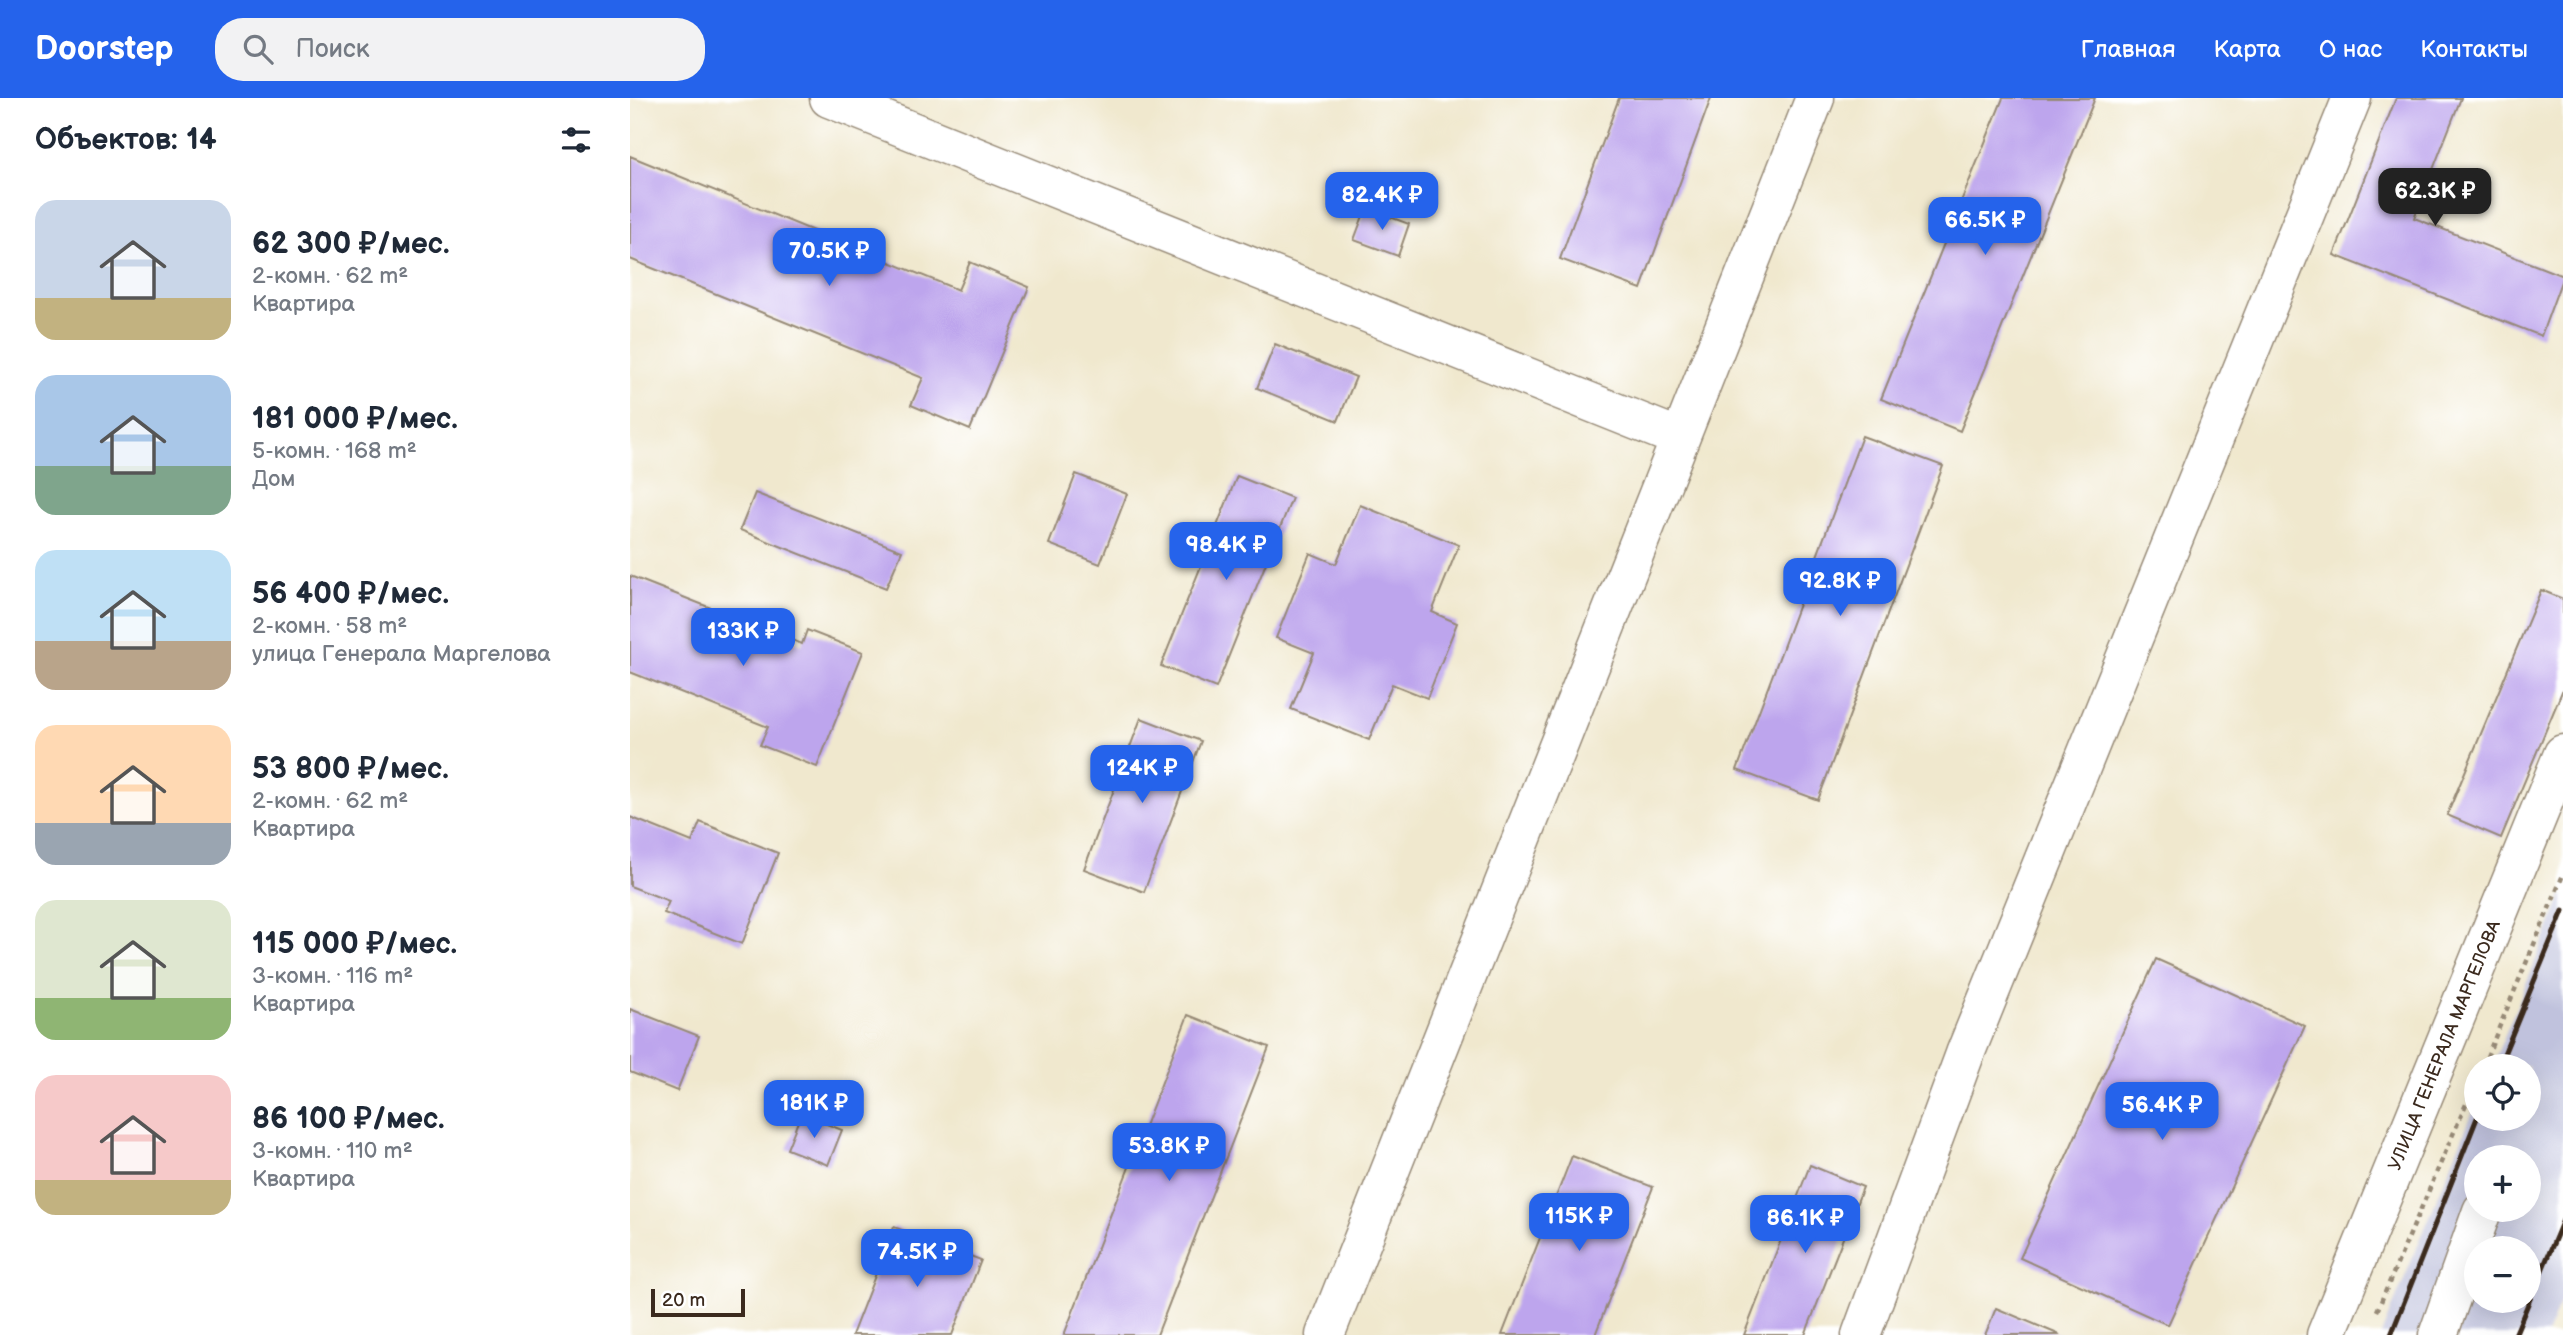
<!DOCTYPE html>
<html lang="ru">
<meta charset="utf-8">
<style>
:root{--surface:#fff;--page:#f2f2f3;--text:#1f2937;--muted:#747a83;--accent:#2563eb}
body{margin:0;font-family:"Balsamiq Sans",sans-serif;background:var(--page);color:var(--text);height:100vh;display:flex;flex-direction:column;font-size:26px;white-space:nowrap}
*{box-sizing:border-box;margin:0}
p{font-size:23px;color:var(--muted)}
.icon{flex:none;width:38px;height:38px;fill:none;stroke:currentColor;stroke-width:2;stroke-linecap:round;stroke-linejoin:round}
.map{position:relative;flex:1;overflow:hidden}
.details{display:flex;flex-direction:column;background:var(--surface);width:630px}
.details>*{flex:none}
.tools{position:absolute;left:1834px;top:956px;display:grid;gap:14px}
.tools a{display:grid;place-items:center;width:77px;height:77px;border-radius:50%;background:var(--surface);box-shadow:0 7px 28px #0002;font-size:35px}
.scale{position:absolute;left:21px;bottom:18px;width:94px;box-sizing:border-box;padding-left:7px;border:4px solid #3b2a1e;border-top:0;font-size:19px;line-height:24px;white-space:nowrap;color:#3b2a1e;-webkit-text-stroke:5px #fff;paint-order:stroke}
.price{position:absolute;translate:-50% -60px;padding:0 16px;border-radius:14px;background:var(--accent);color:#fff;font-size:23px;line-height:46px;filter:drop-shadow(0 2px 4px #0008)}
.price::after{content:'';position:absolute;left:50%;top:42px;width:21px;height:16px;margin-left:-10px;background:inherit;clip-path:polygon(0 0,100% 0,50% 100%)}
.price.active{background:#222;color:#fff}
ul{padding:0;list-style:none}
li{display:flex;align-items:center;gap:21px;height:175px;padding:0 35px}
li span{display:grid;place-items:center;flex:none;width:196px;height:140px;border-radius:21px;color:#555}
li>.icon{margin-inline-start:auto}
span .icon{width:84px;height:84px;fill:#fffc;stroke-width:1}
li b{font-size:30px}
h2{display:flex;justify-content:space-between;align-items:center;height:84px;padding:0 35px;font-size:30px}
header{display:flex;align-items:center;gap:42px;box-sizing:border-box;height:98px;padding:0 35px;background:var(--accent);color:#fff}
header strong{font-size:33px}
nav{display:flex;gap:38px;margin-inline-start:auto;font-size:24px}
.search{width:490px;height:63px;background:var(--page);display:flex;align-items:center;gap:18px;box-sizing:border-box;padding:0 24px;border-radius:28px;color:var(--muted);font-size:26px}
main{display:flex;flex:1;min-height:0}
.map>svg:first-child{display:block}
.industrial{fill:#c0c2dd;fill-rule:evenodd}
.building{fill:#bda5ed}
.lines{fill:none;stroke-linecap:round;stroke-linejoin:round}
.minor-casing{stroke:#968976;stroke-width:41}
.major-casing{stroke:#968976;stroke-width:41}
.path{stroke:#968976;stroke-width:4.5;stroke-dasharray:5 5;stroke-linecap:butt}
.minor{stroke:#fff;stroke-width:38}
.major{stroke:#fff;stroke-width:38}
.rail{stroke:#3b2a1e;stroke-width:5}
.labels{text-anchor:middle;stroke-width:7;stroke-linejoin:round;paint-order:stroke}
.street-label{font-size:18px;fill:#3b2a1e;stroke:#fff}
</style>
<header>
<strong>Doorstep</strong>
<div class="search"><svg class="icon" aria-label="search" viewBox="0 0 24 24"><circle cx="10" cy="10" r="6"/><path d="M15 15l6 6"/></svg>Поиск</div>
<nav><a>Главная</a><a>Карта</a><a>О нас</a><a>Контакты</a></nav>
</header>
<main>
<section class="details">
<h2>Объектов: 14<svg class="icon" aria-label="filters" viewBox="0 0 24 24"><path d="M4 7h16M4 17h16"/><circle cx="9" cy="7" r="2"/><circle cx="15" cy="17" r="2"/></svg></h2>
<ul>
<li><span style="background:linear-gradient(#c9d6e8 70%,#c2b280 0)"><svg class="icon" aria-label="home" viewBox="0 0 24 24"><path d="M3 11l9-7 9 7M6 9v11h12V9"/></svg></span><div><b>62 300 ₽/мес.</b><p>2-комн. · 62 m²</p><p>Квартира</p></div></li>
<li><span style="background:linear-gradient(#a9c7e8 65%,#7fa58c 0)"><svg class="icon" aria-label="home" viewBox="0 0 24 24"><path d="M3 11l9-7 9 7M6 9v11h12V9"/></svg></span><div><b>181 000 ₽/мес.</b><p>5-комн. · 168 m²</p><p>Дом</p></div></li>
<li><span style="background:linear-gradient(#bfe0f5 65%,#b9a48a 0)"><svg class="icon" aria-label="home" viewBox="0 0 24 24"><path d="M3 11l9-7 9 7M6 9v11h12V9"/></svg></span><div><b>56 400 ₽/мес.</b><p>2-комн. · 58 m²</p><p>улица Генерала Маргелова</p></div></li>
<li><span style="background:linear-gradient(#ffd9b3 70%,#9aa5b1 0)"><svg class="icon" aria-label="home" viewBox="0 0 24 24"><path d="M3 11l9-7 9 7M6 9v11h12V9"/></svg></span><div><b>53 800 ₽/мес.</b><p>2-комн. · 62 m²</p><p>Квартира</p></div></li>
<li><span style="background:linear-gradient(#dfe7d0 70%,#8fb573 0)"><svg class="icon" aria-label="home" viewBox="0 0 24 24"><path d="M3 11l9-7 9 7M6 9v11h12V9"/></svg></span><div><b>115 000 ₽/мес.</b><p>3-комн. · 116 m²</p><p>Квартира</p></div></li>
<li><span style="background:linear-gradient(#f6c9c9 75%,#c2b280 0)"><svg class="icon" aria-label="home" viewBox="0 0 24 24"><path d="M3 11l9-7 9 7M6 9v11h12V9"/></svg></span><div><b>86 100 ₽/мес.</b><p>3-комн. · 110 m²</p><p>Квартира</p></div></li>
</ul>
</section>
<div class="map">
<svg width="1933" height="1237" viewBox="0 0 1933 1237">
<rect width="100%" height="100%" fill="#fff"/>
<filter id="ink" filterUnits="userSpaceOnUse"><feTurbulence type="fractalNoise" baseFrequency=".0143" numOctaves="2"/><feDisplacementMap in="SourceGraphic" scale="14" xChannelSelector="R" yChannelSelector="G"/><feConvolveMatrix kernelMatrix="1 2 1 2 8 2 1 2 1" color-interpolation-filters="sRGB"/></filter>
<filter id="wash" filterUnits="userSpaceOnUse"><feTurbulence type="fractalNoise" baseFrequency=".00686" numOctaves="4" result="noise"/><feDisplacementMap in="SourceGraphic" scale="28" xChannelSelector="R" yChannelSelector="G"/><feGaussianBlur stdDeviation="1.57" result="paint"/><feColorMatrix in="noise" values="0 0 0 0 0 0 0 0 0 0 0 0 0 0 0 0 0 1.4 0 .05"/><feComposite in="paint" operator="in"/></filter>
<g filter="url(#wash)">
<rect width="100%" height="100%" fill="#f0e8ce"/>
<!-- industrial -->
<path class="industrial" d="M 1933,796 L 1933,1196 L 1916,1237 L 1751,1237 L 1846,1006 L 1846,1020 L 1899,1020 L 1899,968 L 1862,968 ZM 1846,1059 L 1899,1059 L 1899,1111 L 1846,1111 ZM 1846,1150 L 1899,1150 L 1899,1202 L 1846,1202 Z"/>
<g id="blocks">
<!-- building -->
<path class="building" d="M 989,0 L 1081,0 L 1011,191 L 930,161 Z
M 1373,0 L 1465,0 L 1330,333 L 1251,301 Z
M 1766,0 L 1831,0 L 1784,120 L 1933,178 L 1911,238 L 1704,157 Z
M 0,58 L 328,192 L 340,164 L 399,189 L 340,332 L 281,307 L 293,280 L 0,161 Z
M 736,110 L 779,126 L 768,158 L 724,142 Z
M 645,246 L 726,279 L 708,323 L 627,290 Z
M 1232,338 L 1313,368 L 1188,702 L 1107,672 Z
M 446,376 L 497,396 L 470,466 L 419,446 Z
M 607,378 L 662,400 L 586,590 L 531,568 Z
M 125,395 L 272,453 L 256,490 L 110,432 Z
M 730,407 L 829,447 L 802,514 L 827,525 L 797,600 L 762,586 L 739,642 L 661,611 L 684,555 L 646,540 L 680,455 L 706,466 Z
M 0,478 L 172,546 L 177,532 L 233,554 L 187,669 L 130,647 L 138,629 L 0,574 Z
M 1911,492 L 1933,501 L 1933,591 L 1871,740 L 1817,717 Z
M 511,620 L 571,643 L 514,794 L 454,771 Z
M 0,719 L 62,744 L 70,724 L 148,755 L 112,846 L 34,815 L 39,803 L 0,788 Z
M 1526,861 L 1675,928 L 1538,1227 L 1390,1160 Z
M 0,911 L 69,938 L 47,993 L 0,974 Z
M 558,917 L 639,949 L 527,1237 L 434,1237 Z
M 171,1016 L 212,1032 L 198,1067 L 157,1051 Z
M 942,1058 L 1023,1089 L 965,1237 L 872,1237 Z
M 1180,1067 L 1233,1089 L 1175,1237 L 1114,1237 Z
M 264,1129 L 351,1162 L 322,1237 L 222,1237 Z
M 1366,1210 L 1430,1237 L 1355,1237 Z"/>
</g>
</g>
<g filter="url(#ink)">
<use href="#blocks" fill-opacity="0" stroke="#968976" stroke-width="2"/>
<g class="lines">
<defs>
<path id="minor" d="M 199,0 L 1050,340
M 695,1237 L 1185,0
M 1231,1237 L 1335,956 L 1722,0
M 1808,1237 L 1852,1113"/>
<g id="major">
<path id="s1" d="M 1696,1237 L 1933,656"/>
</g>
</defs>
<!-- minor casing -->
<use href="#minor" class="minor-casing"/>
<!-- major casing -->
<use href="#major" class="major-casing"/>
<!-- path -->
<path class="path" d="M 1853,968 L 1933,777
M 1747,1213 L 1846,983"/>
<!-- minor -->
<use href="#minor" class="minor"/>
<!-- major -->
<use href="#major" class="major"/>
<!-- rail -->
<path class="rail" d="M 1869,968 L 1933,813
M 1761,1237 L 1847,1020
M 1885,1237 L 1933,1122"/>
</g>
</g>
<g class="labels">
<!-- street labels -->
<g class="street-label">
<text dy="6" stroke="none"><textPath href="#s1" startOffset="313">УЛИЦА ГЕНЕРАЛА МАРГЕЛОВА</textPath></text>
</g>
</g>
</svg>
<div class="tools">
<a><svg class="icon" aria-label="locate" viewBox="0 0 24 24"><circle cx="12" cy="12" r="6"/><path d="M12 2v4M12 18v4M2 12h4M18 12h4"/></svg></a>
<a>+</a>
<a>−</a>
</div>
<div class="scale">20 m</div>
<b class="price active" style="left:1805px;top:130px">62.3K ₽</b>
<b class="price" style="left:752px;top:134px">82.4K ₽</b>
<b class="price" style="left:1355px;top:159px">66.5K ₽</b>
<b class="price" style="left:199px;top:190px">70.5K ₽</b>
<b class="price" style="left:596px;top:484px">98.4K ₽</b>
<b class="price" style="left:1210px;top:520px">92.8K ₽</b>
<b class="price" style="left:113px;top:570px">133K ₽</b>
<b class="price" style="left:512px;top:707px">124K ₽</b>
<b class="price" style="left:184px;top:1042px">181K ₽</b>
<b class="price" style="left:1532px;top:1044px">56.4K ₽</b>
<b class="price" style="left:539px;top:1085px">53.8K ₽</b>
<b class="price" style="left:949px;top:1155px">115K ₽</b>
<b class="price" style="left:1175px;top:1157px">86.1K ₽</b>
<b class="price" style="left:287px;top:1191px">74.5K ₽</b>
</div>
</main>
